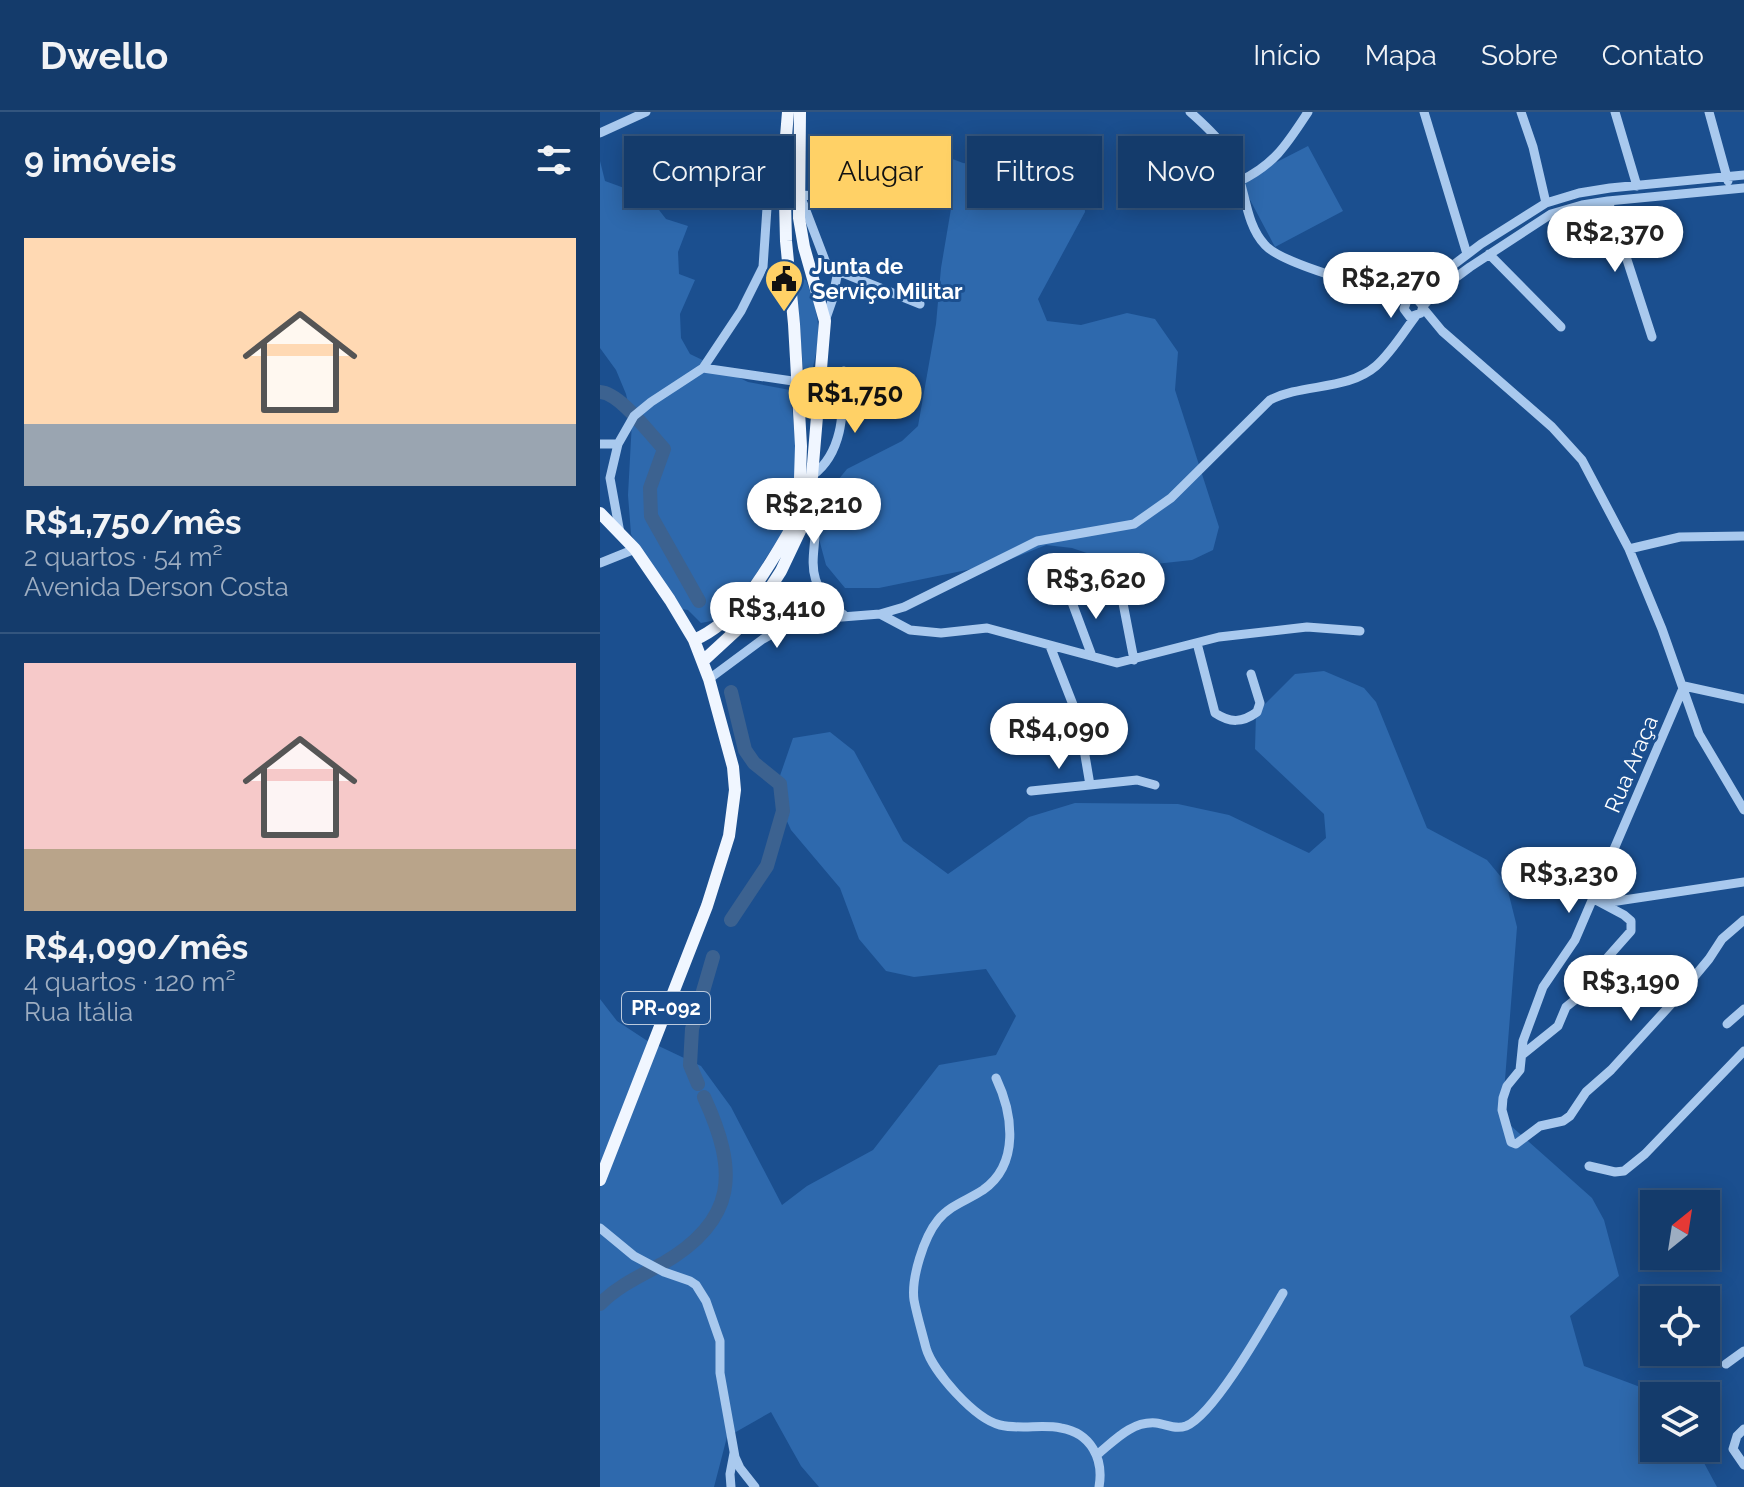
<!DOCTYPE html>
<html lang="pt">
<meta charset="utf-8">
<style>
:root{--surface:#143b6b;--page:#214673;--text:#f1f3f6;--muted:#9dadc1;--line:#33557e;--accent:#ffd166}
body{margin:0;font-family:Raleway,sans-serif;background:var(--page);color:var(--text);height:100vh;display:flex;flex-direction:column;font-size:30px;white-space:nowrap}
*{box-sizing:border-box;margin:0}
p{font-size:26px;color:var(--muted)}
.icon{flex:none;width:44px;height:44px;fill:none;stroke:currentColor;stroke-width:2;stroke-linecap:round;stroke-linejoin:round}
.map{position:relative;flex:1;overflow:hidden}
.drawer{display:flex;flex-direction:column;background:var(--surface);width:600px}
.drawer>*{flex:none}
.guide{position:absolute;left:24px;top:24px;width:760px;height:72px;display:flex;gap:16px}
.needle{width:52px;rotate:30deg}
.fabs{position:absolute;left:1040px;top:1078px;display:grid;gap:16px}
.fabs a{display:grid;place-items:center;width:80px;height:80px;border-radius:0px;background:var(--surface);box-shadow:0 4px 20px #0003,0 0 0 2px var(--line);font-size:40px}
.price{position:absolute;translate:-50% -68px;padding:0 18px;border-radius:28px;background:#fff;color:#222;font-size:26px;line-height:52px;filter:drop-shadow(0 2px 4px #0008)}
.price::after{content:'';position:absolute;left:50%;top:48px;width:24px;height:18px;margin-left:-12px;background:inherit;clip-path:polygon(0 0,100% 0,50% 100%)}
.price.active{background:var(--accent);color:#111}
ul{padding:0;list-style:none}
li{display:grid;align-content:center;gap:16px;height:424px;padding:0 24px}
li+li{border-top:2px solid var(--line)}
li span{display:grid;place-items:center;height:248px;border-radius:0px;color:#555}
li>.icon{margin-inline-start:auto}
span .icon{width:144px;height:144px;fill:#fffc;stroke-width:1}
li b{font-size:34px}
h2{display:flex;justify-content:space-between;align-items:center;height:96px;padding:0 24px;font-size:34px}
.tag{padding:0 28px;border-radius:0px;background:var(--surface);box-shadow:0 4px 20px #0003,0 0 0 2px var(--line);font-size:28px;line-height:72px}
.tag.active{background:var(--accent);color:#111}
header{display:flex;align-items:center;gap:48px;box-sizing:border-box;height:112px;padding:0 40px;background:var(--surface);border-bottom:2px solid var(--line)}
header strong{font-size:38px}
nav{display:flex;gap:44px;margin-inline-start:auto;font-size:28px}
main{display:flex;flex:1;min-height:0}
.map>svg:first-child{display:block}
.green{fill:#2e69ad}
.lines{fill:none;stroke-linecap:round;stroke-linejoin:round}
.river{stroke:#3c6290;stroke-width:14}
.minor{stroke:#a9c9ee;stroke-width:9}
.major{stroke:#f0f6ff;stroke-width:12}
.labels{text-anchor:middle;stroke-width:6;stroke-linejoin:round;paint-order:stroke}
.shield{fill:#1b4f8f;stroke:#bbcadd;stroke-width:2}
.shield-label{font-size:20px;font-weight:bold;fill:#fff}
.poi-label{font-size:22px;font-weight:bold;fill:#fff;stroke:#1b4f8f;text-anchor:start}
.street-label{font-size:22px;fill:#fff;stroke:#1b4f8f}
</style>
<header>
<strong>Dwello</strong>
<nav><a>Início</a><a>Mapa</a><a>Sobre</a><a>Contato</a></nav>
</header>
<main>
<section class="drawer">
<h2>9 imóveis<svg class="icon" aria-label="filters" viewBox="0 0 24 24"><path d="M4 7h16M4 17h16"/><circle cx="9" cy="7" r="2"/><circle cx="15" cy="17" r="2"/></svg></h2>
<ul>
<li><span style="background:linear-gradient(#ffd9b3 75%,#9aa5b1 0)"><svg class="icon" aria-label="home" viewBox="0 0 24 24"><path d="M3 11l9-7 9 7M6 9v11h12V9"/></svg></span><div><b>R$1,750/mês</b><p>2 quartos · 54 m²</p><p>Avenida Derson Costa</p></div></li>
<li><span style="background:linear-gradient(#f6c9c9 75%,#b9a48a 0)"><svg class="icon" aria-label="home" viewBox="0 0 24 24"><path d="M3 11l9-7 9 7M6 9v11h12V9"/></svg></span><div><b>R$4,090/mês</b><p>4 quartos · 120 m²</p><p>Rua Itália</p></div></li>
</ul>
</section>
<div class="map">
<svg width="1144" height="1375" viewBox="0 0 1144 1375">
<rect width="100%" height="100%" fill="#1b4f8f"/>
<!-- green -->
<path class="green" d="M 708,34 L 743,99 L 675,135 L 640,69 Z
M 342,43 L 363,51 L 418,57 L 473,50 L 482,61 L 485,100 L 438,187 L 447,209 L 481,213 L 527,201 L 555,207 L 578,240 L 575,278 L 619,415 L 613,438 L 592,448 L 528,455 L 472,436 L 446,433 L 401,451 L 279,476 L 245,476 L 226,453 L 215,412 L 221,389 L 247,357 L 302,329 L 318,314 L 336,212 L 341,156 L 353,85 Z
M 0,49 L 5,69 L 49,85 L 66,107 L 88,114 L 78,140 L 79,162 L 95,168 L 80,202 L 81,226 L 90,242 L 148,270 L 190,278 L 196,336 L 197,397 L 154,465 L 116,508 L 101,511 L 88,498 L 81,497 L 54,468 L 31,422 L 28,383 L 32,309 L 26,282 L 16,258 L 0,236 Z
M 199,166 L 206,168 C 220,205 222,220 212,259 L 209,261 L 203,256 L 196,168 Z
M 724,559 L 764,576 L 776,590 L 827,716 L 887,748 L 906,771 L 917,815 L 902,1006 L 992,1086 L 1004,1108 L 1019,1164 L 970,1204 L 984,1254 L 1043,1276 L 1054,1286 L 1054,1336 L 1096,1336 L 1117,1375 L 219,1375 L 201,1354 L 171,1300 L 127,1325 L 114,1375 L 0,1375 L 0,887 L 17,909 L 46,928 L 101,954 L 131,995 L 182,1093 L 207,1074 L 273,1038 L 339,953 L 396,943 L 416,904 L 386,857 L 314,865 L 286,859 L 259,827 L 240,776 L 191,718 L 174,681 L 193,626 L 230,620 L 254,639 L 303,729 L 348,762 L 429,705 L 475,691 L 578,692 L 629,703 L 709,741 L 726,726 L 724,702 L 655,637 L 656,601 L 695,562 Z"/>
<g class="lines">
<!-- river -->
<path class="river" d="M 0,280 C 20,281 49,321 64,337 L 50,376 L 51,404 L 99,489
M 131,580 L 145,638 L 154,651 L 180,672 L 183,699 L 167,754 L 131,808
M 98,972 L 90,953 L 92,917 L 113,845
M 0,1192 C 18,1174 40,1164 62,1152 C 138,1108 138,1059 104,985"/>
<!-- minor -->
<path class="minor" d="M 590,0 C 607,15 625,32 634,52 C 646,78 645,112 665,133 C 684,154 780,177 810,186
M 824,0 L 867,142
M 921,0 L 933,35 L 946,91
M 1015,0 L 1037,74
M 1109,0 L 1128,69
M 0,21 L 46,0
M 640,69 C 675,52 687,32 708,0
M 319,89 L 200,83 L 226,151 L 238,159 L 320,192
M 1008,89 L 1052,225
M 889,142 L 961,215
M 812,186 L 817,187 L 823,194 L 821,201 L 810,205 L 804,197 L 807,188 L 881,132 L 946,91 L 979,81 L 1010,76 L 1144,63
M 823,194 L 836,180 L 870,155 L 951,102 L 982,93 L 1008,89 L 1144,76
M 823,196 L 842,219 L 952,315 L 982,348 L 1029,437 L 1062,517 L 1099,622 L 1144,698
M 225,209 L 232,189 L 238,159
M 103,256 L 220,273
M 0,332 L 18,332
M 213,363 C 245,339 243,295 244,259
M 213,387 C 224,440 192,462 244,503
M 20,421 L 10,366 L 18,332 L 34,304 L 51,290 L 103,256 L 141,199 L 163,155 L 168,81 L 173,63 L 184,49
M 1029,437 L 1080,425 L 1144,424
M 0,451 L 35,437
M 470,485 L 492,544
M 522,486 L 534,548
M 280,502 L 310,518 L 341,521 L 387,516 L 517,551 L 619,525 L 707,515 L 760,519
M 597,531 L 615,601 C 630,611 642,611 657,600 L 660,591 L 651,562
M 450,534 L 479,608 L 490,673 L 537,668 L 555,673
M 109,567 L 163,527 L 183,516 L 204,508 L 280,502 L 304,495 L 437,429 L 534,412 L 571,386 L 670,288 C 703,271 747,279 776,254 C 791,241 803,221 815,205
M 1084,574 L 975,828 L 943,875 L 923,929 L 920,958 L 907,974 L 903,986 L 902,998 L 911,1030 L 916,1032 L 940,1014 L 963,1009 L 970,1004 L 986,980 L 1011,958 L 1074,889 L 1109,847 L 1122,827 L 1144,808
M 1084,574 L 1144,587
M 431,679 L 490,673
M 1004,791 L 1144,770
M 1127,912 L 1144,897
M 922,943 L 958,914 L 966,895 L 976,887 L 1000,854 L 1031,819 L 1031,809 L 1024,803 L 994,787
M 396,966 C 413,1002 420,1052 383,1078 C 368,1088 350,1093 338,1108 C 324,1125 311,1166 314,1188 C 317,1204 322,1220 326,1236 C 333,1260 375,1307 400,1313 C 422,1318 441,1312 461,1316 C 491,1321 504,1347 499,1375
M 989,1054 L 1015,1060 L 1024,1059 L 1045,1042 L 1144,939
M 0,1116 L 34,1144 L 64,1160 L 90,1169 L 96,1173 L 106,1189 L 120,1229 L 120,1261 L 135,1345 L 140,1356 L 155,1375
M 1126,1252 L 1144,1239
M 1144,1317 L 1137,1324 L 1133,1337 L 1144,1353
M 498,1342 C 515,1328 532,1309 556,1311 C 566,1312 575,1318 586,1314 C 614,1303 666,1210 683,1181
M 131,1375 L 130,1362 L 134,1341"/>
<!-- major -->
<path class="major" d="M 0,401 L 35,437 L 70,488 L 94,528 L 109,567 L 133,655 L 135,678 L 129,724 L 107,794 L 0,1068
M 94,528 C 144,506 169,452 197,407 L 199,399 L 201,334 L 194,212 L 186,129 L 184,49 L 188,0
M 103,549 L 141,514 L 163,487 L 181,459 L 209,400 L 225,209 L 204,135 L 199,106 L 200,0"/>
</g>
<!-- icons -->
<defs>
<symbol id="civic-pin" viewBox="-11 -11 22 30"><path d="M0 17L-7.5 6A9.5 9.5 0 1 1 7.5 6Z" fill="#ffd166" stroke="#1b4f8f"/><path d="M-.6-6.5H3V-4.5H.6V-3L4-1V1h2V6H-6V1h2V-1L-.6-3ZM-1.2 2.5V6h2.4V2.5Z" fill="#111"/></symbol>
</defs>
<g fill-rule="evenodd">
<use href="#civic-pin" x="162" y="145" width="44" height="60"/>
</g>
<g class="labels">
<!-- shield labels -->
<rect class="shield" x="22" y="880" width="88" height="32" rx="6"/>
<g class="shield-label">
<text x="66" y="903">PR-092</text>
</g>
<!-- poi labels -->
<g class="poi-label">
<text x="212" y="162">Junta de<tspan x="212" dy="25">Serviço Militar</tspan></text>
</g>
<!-- street labels -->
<g class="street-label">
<text transform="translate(1031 652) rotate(-67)" y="8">Rua Araça</text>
</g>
</g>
</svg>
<div class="fabs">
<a><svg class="needle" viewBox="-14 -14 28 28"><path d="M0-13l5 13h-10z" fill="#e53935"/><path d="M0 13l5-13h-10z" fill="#9dadc1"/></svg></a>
<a><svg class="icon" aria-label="locate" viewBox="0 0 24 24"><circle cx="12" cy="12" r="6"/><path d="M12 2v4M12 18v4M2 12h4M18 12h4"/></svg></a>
<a><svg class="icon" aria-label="layers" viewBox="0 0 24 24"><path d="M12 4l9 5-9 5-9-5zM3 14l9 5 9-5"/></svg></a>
</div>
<b class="price" style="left:1015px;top:162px">R$2,370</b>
<b class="price" style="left:791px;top:208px">R$2,270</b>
<b class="price active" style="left:255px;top:323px">R$1,750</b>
<b class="price" style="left:214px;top:434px">R$2,210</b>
<b class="price" style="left:496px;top:509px">R$3,620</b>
<b class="price" style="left:177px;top:538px">R$3,410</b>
<b class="price" style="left:459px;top:659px">R$4,090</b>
<b class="price" style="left:969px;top:803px">R$3,230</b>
<b class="price" style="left:1031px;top:911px">R$3,190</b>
<div class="guide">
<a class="tag">Comprar</a>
<a class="tag active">Alugar</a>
<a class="tag">Filtros</a>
<a class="tag">Novo</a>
</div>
</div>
</main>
